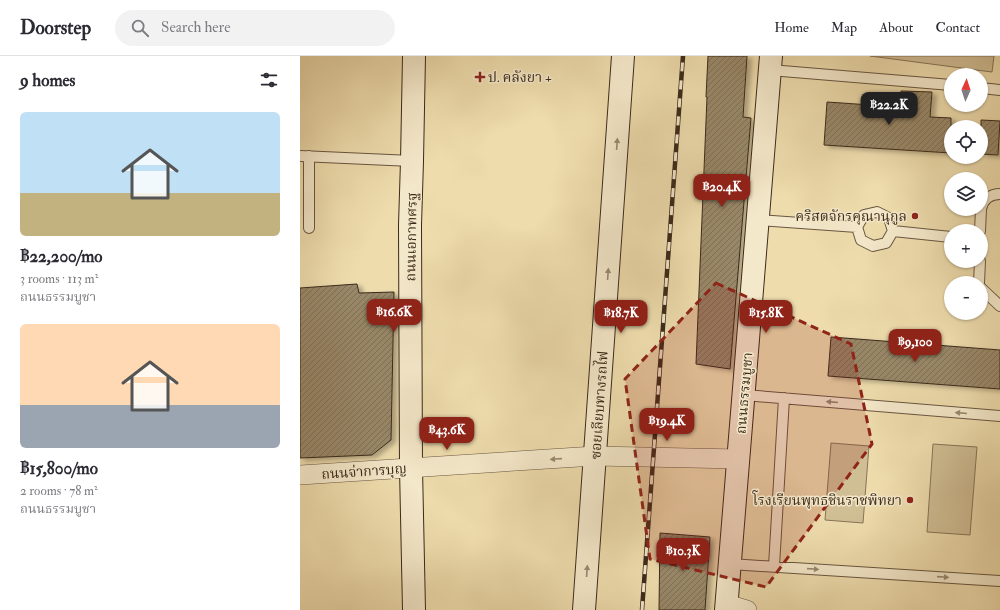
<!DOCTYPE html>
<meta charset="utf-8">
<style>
:root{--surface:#fff;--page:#f2f2f3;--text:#2b2b33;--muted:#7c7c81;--line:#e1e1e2;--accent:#8f2418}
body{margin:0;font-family:"IM FELL Double Pica","Noto Serif Thai",serif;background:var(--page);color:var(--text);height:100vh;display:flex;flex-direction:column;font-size:15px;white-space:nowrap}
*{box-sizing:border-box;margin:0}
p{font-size:13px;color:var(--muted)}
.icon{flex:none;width:22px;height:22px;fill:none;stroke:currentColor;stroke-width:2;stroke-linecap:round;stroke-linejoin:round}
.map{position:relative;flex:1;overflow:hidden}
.side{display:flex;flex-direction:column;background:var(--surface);width:300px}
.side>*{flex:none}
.needle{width:26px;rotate:3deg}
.controls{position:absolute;left:644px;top:12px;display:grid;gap:8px}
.controls a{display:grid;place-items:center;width:44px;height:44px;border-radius:50%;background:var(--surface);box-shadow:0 1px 3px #0004;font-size:20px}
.price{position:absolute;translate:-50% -34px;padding:0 9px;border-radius:8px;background:var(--accent);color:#fff;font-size:13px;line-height:26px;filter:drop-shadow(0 1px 2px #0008)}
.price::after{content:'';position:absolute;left:50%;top:24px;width:12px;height:9px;margin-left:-6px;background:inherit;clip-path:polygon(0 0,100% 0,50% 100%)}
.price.selected{background:#222;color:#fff}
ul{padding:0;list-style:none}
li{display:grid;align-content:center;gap:8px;height:212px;padding:0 20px}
li span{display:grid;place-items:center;height:124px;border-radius:6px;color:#555}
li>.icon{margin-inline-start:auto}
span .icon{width:72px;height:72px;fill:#fffc;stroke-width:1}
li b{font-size:17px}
h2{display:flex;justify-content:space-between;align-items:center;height:48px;padding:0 20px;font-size:17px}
header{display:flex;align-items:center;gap:24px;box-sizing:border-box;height:56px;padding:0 20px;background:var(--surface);border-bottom:1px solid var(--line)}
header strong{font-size:19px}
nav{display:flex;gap:22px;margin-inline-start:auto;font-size:14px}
.search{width:280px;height:36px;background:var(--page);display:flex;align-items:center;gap:10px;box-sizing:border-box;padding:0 14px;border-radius:22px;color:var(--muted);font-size:15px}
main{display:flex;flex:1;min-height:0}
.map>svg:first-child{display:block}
.green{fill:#d0be94;stroke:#867458}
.building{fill:url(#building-hatch);stroke:#3b2a1b;filter:url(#shadow)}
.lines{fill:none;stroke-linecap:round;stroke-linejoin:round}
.lane-casing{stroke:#685640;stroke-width:12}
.street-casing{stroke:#685640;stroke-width:20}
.secondary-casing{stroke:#3b2a1b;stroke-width:24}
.lane{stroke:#f4e8ca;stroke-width:10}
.street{stroke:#f4e8ca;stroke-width:19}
.secondary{stroke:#f4e8ca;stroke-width:22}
.rail-casing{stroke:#3b2a1b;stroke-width:4.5}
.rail{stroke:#f4e8ca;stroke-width:3;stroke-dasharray:9;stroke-linecap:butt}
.oneway{fill:#988972}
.marked{fill:#8f2418;fill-opacity:0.2;stroke:#8f2418;stroke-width:3;stroke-dasharray:8 5;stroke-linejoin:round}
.poi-dot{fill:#8f2418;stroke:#f4e8ca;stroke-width:1.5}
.labels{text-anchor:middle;stroke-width:3;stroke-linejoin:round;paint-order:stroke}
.poi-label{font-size:14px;fill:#3b2a1b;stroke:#f4e8ca;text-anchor:end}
.street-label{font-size:14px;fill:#3b2a1b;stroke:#f4e8ca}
</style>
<header>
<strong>Doorstep</strong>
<div class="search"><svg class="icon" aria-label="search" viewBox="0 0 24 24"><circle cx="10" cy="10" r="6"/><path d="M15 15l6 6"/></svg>Search here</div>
<nav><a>Home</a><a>Map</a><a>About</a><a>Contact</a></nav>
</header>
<main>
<section class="side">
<h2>9 homes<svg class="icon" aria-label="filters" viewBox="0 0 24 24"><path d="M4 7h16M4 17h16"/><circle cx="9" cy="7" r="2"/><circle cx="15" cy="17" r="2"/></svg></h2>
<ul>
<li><span style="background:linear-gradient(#bfe0f5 65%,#c2b280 0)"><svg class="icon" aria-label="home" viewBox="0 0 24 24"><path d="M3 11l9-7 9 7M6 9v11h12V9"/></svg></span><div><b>฿22,200/mo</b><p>3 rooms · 113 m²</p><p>ถนนธรรมบูชา</p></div></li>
<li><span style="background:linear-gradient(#ffd9b3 65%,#9aa5b1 0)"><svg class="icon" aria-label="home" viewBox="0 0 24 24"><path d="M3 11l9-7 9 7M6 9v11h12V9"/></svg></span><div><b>฿15,800/mo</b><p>2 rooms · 78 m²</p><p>ถนนธรรมบูชา</p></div></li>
</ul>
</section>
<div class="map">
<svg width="700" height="554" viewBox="0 0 700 554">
<defs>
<pattern id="building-hatch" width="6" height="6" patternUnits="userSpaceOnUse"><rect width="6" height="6" fill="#988767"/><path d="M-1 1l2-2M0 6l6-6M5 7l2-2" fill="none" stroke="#7d6f54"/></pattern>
<filter id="shadow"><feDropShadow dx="4.5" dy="2.5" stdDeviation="2" flood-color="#0004"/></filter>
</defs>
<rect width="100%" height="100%" fill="#eedcad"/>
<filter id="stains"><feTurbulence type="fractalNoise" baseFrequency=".005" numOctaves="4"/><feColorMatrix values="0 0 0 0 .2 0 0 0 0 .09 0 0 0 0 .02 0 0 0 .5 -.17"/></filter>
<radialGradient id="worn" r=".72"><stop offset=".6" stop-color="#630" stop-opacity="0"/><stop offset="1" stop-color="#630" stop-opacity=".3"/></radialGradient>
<!-- green -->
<path class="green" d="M 570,0 L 694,0 L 692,16 Z
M 531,387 L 569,390 L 563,467 L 525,464 Z
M 633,388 L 677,391 L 670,479 L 627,476 Z"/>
<!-- building -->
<path class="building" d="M 408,0 L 447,0 L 443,61 L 451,62 L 430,313 L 396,308 L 407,41 L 406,41 Z
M 601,35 L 632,36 L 630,61 L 651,62 L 651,97 L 524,89 L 527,46 L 600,51 Z
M 681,64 L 700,65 L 698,99 L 681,98 Z
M 57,228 L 59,237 L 94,236 L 91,384 L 72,399 L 0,402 L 0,232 Z
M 531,281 L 700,294 L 700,333 L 528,320 Z
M 360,477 L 410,481 L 405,554 L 359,554 Z"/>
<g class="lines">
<defs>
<path id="lane" d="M 470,14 L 651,29
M 681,32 L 700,34
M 0,100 L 112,105
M 9,100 L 9,172
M 681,153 C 683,143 691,138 700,138
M 577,156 L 589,162 L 593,175 L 586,187 L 573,190 L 561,184 L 557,171 L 564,159 Z
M 458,164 L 557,171
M 593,175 L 651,181
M 680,175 L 681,153
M 679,227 L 680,205
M 681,232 L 700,250
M 444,339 L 700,360
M 430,508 L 700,525
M 474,510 L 484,342"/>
<path id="street" d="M 0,419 L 295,400 L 439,403
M 427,548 L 447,554"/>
<path id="secondary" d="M 114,554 L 111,412 L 110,169 L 112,105 L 114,0
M 284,554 L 323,0
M 426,554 L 471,0"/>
</defs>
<!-- lane casing -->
<use href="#lane" class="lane-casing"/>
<!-- street casing -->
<use href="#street" class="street-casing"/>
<!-- secondary casing -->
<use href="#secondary" class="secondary-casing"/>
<!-- lane -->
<use href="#lane" class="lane"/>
<!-- street -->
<use href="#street" class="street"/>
<!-- secondary -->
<use href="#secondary" class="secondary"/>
<defs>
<path id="rail" d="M 342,554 L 383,0"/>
</defs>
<!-- rail casing -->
<use href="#rail" class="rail-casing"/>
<!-- rail -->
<use href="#rail" class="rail"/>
</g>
<!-- one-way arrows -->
<defs><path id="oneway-solid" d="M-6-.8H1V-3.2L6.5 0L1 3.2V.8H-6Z"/></defs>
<g class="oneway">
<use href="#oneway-solid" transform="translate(317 88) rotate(-86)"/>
<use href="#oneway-solid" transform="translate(308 218) rotate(-86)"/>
<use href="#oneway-solid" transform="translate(532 346) rotate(-175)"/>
<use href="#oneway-solid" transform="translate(661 357) rotate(-175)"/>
<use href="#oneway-solid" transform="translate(256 403) rotate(176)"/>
<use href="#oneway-solid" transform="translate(513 513) rotate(4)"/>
<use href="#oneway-solid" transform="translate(287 515) rotate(-86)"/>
<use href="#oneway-solid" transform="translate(643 521) rotate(4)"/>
</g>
<!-- marked area -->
<path class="marked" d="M 416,227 L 551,288 L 572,388 L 466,531 L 350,503 L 325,323 Z"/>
<!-- markers -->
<g class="poi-dot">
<path d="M178 15h4v4h4v4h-4v4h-4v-4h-4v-4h4z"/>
<circle cx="615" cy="160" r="4"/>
<circle cx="610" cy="444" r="4"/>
</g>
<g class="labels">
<!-- poi labels -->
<g class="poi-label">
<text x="188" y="26" text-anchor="start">ป. คลังยา +</text>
<text x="607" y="165">คริสตจักรคุณานุกูล</text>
<text x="602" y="449">โรงเรียนพุทธชินราชพิทยา</text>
</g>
<!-- street labels -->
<g class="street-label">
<text transform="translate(111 181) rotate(-89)" y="5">ถนนเอกาทศรฐ</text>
<text transform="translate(444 337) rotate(-85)" y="5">ถนนธรรมบูชา</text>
<text transform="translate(299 349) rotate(-86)" y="5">ซอยเลียบทางรถไฟ</text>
<text transform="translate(64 415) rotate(-4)" y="5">ถนนจ่าการบุญ</text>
</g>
</g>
<rect width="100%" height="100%" filter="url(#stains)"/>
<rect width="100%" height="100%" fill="url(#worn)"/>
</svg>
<div class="controls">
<a><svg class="needle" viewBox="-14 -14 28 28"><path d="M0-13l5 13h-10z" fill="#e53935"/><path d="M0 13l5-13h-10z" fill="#7c7c81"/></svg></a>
<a><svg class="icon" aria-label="locate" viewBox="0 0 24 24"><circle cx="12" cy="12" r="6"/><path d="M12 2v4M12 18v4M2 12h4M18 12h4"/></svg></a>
<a><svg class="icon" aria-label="layers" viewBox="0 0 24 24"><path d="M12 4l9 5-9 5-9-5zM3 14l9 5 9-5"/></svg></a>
<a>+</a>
<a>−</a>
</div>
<b class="price selected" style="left:589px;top:70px">฿22.2K</b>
<b class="price" style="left:422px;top:152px">฿20.4K</b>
<b class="price" style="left:94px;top:277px">฿16.6K</b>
<b class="price" style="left:321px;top:278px">฿18.7K</b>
<b class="price" style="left:466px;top:278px">฿15.8K</b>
<b class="price" style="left:615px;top:307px">฿9,100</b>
<b class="price" style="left:367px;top:386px">฿19.4K</b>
<b class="price" style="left:147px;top:395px">฿43.6K</b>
<b class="price" style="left:383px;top:516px">฿10.3K</b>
</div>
</main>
